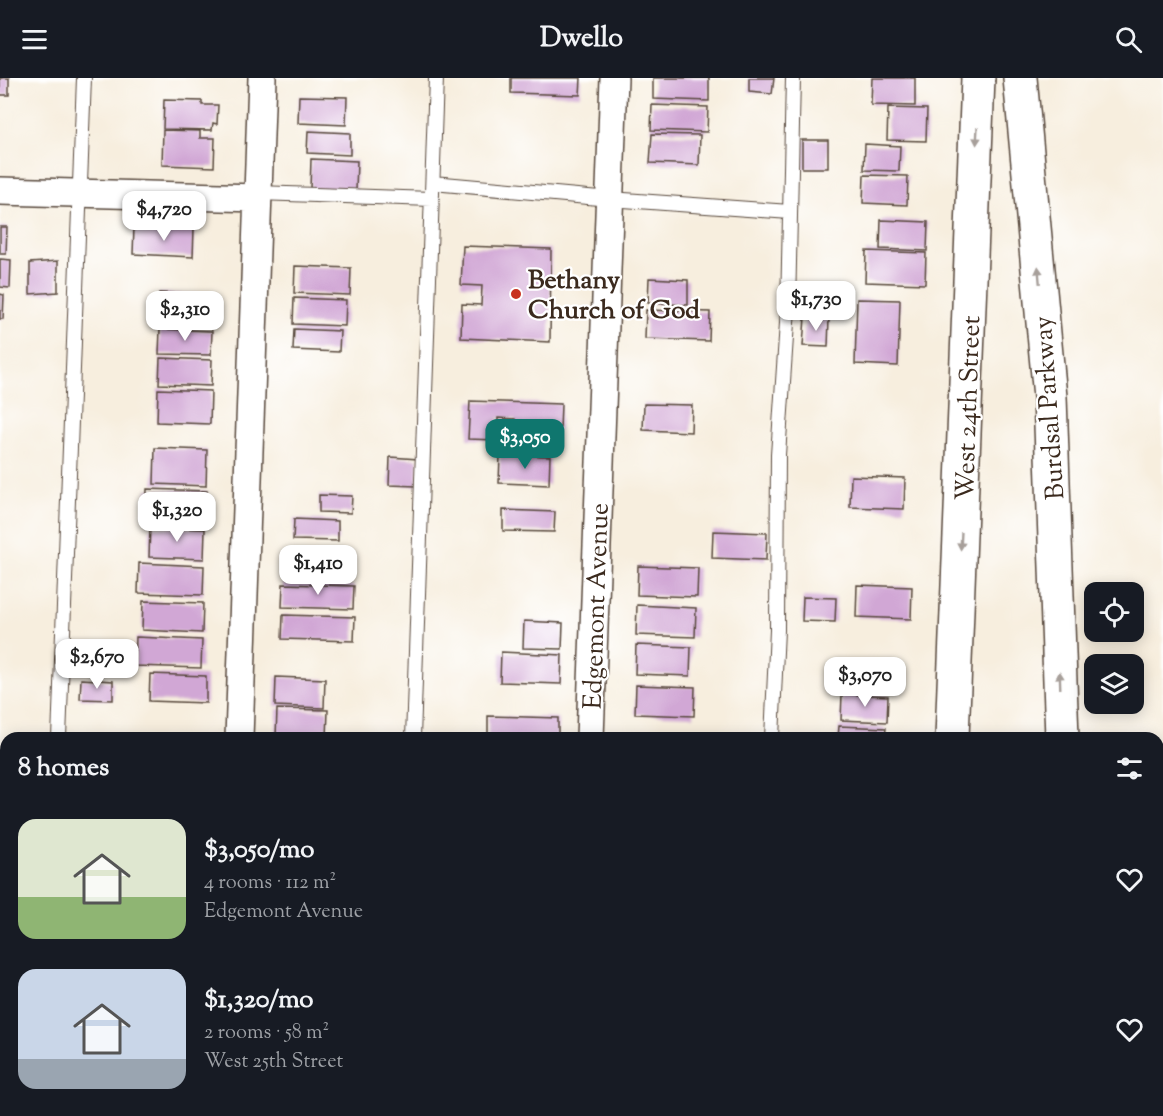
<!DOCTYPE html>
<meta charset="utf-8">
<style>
:root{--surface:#171b24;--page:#20242c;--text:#f1f3f6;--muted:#9ea1a6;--accent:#0f766e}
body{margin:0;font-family:"Sorts Mill Goudy",serif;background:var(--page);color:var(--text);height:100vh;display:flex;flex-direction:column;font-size:22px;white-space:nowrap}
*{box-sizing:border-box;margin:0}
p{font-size:20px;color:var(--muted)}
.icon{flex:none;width:33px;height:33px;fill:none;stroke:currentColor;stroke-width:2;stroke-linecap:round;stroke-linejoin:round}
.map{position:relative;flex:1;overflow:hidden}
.side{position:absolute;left:0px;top:654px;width:1164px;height:384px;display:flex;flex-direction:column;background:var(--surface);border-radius:18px 18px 0 0;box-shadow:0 3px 15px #0003}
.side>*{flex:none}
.fabs{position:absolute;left:1084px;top:504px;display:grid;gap:12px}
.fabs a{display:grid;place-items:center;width:60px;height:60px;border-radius:12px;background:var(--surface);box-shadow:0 3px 15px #0003;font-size:30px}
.price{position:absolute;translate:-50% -51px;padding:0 14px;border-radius:12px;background:#fff;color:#222;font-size:20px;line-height:39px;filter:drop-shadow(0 2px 3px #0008)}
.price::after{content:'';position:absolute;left:50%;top:36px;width:18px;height:14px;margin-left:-9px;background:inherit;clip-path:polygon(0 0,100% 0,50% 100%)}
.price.active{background:var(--accent);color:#fff}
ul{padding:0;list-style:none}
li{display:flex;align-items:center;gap:18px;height:150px;padding:0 18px}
li span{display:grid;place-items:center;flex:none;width:168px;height:120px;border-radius:18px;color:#555}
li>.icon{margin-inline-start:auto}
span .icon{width:72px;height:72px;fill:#fffc;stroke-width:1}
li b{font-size:26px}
h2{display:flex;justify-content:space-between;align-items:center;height:72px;padding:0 18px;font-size:26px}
header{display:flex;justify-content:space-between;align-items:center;height:78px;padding:0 18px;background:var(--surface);font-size:27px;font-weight:800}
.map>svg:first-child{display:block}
.built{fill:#e6d2f0}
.green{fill:#a8c36a;stroke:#727644;stroke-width:1.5}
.forest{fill:#86a95e;stroke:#606a3e;stroke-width:1.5}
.water{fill:#74b9ea;stroke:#587284;stroke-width:1.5}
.building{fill:#d1a7d5}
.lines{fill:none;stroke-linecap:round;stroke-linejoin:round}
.service-casing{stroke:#57473b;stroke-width:16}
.minor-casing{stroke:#57473b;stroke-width:30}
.tertiary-casing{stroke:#57473b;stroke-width:36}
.service{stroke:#fff;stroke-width:14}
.minor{stroke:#fff;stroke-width:27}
.tertiary{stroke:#fff;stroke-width:33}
.oneway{fill:#a79f9a}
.poi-dot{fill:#c8321e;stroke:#fff;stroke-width:2}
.labels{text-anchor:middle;stroke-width:4.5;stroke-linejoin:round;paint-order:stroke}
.poi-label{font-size:26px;font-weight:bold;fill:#3b2a1e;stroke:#fff;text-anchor:start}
.street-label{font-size:26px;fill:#3b2a1e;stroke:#fff}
</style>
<header><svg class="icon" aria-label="menu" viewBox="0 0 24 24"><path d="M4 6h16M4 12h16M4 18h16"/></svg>Dwello<svg class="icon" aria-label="search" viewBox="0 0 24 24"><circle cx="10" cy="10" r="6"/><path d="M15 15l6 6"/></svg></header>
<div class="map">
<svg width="1163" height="1038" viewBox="0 0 1163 1038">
<rect width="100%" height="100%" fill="#fff"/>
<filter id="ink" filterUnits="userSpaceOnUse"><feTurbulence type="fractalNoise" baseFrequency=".0167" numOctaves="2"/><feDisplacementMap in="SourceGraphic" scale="12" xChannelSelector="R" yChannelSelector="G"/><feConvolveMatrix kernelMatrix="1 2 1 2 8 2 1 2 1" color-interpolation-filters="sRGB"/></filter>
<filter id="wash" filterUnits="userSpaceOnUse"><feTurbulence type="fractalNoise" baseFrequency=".008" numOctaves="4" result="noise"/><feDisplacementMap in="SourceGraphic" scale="24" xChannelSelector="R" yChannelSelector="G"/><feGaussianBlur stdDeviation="1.35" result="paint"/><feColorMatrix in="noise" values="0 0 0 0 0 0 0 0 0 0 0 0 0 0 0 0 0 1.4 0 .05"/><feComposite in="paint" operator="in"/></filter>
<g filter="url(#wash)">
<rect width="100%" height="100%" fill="#f7eede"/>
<!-- built -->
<path class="built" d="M 0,836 L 6,836 L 6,1032 L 211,1032 L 211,1038 L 0,1038 Z"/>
<!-- green -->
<path class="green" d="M 0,852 L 6,852 L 6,938 L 0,938 Z"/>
<!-- forest -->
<path class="forest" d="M 817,1032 L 919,1032 L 919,1038 L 811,1038 Z"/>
<!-- water -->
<path class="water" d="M 1163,971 L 1163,1038 L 1050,1038 L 1062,1032 L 1158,1032 L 1158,973 Z"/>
<g id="blocks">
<!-- building -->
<path class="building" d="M 0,0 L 9,0 L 9,17 L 0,17 Z
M 511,0 L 581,0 L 580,17 L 511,15 Z
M 653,0 L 709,0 L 709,23 L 653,21 Z
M 749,0 L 774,0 L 772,16 L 749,14 Z
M 872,0 L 915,0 L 915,28 L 871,27 Z
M 299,18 L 347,19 L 346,47 L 298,45 Z
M 164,22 L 202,23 L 202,27 L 218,27 L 217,46 L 213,45 L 212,52 L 163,51 Z
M 652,27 L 708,29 L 707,54 L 651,52 Z
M 888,30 L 927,31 L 926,63 L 887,62 Z
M 163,52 L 200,53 L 200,60 L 215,60 L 214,89 L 162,87 Z
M 308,53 L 350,55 L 350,77 L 307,75 Z
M 652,56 L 700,57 L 699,87 L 650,85 Z
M 802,62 L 828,62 L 828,90 L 802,90 Z
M 865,66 L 900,68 L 899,93 L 864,92 Z
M 311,81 L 357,83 L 356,113 L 310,111 Z
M 864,97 L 908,98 L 907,127 L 863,125 Z
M 881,142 L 928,144 L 927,173 L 880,171 Z
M 0,149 L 7,149 L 6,176 L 0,176 Z
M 134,149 L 194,151 L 193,179 L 133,176 Z
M 463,168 L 551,171 L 550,264 L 461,260 L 462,226 L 481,227 L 482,208 L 461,207 Z
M 866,173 L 926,175 L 925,206 L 865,204 Z
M 0,181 L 11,182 L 10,210 L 0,209 Z
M 58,183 L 58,214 L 30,216 L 30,185 Z
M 295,188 L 351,190 L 350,217 L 294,215 Z
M 649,200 L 688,202 L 688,227 L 648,225 Z
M 159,215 L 212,217 L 211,246 L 158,244 Z
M 0,216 L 4,217 L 3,241 L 0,241 Z
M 294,220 L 346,222 L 345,248 L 293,246 Z
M 857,221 L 900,222 L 898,288 L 855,286 Z
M 646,232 L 710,234 L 709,263 L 645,261 Z
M 805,239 L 829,240 L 828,269 L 803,268 Z
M 160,251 L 212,253 L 211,277 L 159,276 Z
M 294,251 L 340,253 L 339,274 L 293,272 Z
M 160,280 L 212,282 L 211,308 L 159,306 Z
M 158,311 L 211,313 L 210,346 L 157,344 Z
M 470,323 L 561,326 L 560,352 L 515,350 L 515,341 L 498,340 L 497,362 L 468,361 Z
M 644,326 L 692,327 L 691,354 L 643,352 Z
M 155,370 L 207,372 L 206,408 L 154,406 Z
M 500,377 L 550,378 L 549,407 L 499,405 Z
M 390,379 L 418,381 L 417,408 L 389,407 Z
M 851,398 L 905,400 L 904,431 L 850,429 Z
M 147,411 L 207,413 L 206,444 L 146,442 Z
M 319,417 L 352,418 L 351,435 L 319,434 Z
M 503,432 L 555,434 L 554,454 L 503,453 Z
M 294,441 L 338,443 L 338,463 L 293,462 Z
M 150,449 L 205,451 L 204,481 L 149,479 Z
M 713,453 L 767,455 L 766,482 L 712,480 Z
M 139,485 L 204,488 L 203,517 L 138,515 Z
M 638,488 L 698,490 L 697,519 L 637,517 Z
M 283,506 L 354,508 L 353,531 L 282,529 Z
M 857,507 L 912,509 L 911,541 L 856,539 Z
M 803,519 L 836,520 L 835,544 L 802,543 Z
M 143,523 L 203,525 L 202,555 L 142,552 Z
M 637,527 L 696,530 L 695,559 L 636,557 Z
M 283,537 L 355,539 L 354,563 L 282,561 Z
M 524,543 L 563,545 L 562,571 L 523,570 Z
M 136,559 L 202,562 L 201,590 L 135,588 Z
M 636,567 L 691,569 L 690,598 L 635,596 Z
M 501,574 L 562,577 L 561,606 L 500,604 Z
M 834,585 L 888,586 L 887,613 L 833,611 Z
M 150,596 L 206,598 L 206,625 L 149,623 Z
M 276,599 L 325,601 L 324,630 L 275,628 Z
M 81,601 L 113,603 L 113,622 L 80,621 Z
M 636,607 L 695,609 L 694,638 L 635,636 Z
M 842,616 L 888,618 L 887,644 L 841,642 Z
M 277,631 L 328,632 L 327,660 L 276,659 Z
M 488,638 L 558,640 L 558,660 L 488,660 Z
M 839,648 L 886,650 L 885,660 L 838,660 Z
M 1158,685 L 1163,686 L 1163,768 L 1158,768 Z
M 0,964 L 6,964 L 6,1032 L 33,1032 L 39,1038 L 0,1038 Z"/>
</g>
</g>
<g filter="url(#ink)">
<use href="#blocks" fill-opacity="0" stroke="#57473b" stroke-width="1.5"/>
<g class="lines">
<defs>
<path id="service" d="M 433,105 L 610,121 L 790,134
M 258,115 L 432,121
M 59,660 L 84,0
M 413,660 L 436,0
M 772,660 L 777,552 L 778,377 L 788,230 L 793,0"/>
<path id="minor" d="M 0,113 L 258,120
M 239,660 L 262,0
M 590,660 L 614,0
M 0,812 L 6,812
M 227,1038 L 227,1032
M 580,1038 L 580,1032"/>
<path id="tertiary" d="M 1020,0 L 1050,319 L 1062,660
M 952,660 L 978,0
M 1001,1038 L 1001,1032
M 1038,1038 L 1038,1032"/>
</defs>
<!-- service casing -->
<use href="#service" class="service-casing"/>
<!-- minor casing -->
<use href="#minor" class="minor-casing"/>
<!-- tertiary casing -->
<use href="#tertiary" class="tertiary-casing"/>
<!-- service -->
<use href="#service" class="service"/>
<!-- minor -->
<use href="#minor" class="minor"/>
<!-- tertiary -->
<use href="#tertiary" class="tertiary"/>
</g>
<!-- one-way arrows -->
<defs><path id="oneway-solid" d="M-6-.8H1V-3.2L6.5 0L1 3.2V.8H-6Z" transform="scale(1.5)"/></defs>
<g class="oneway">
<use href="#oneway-solid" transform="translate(977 58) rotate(93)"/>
<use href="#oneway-solid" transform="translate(1039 197) rotate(-95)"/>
<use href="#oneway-solid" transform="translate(961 463) rotate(93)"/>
<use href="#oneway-solid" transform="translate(1060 602) rotate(-92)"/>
</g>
</g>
<!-- markers -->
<circle class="poi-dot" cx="516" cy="216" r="6"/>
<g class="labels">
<!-- poi labels -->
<g class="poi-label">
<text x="528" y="210">Bethany<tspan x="528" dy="30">Church of God</tspan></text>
</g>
<!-- street labels -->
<g class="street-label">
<text transform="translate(967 330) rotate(-88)" y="9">West 24th Street</text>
<text transform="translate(1048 330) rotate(-94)" y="9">Burdsal Parkway</text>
<text transform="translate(595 528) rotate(-88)" y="9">Edgemont Avenue</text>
</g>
</g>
</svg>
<div class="fabs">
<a><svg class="icon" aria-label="locate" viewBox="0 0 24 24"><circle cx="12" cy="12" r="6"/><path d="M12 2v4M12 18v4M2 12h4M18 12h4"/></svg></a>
<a><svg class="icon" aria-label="layers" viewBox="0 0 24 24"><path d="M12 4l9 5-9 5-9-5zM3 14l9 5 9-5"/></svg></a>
</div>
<b class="price" style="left:164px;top:164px">$4,720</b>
<b class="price" style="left:816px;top:254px">$1,730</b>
<b class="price" style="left:185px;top:264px">$2,310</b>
<b class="price active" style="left:525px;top:392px">$3,050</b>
<b class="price" style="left:177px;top:465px">$1,320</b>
<b class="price" style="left:318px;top:518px">$1,410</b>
<b class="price" style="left:97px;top:612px">$2,670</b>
<b class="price" style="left:865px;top:630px">$3,070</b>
<section class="side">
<h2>8 homes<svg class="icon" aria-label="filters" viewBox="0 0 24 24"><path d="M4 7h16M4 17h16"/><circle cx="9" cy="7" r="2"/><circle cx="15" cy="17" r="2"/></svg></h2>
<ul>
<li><span style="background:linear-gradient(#dfe7d0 65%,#8fb573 0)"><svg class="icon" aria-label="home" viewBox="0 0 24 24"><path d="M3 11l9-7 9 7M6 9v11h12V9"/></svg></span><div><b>$3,050/mo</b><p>4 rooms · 112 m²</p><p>Edgemont Avenue</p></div><svg class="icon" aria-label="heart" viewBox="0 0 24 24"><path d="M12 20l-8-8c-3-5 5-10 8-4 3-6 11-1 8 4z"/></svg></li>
<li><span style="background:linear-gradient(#c9d6e8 75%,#9aa5b1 0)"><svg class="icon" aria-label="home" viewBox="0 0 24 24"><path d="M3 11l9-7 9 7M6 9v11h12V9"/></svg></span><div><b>$1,320/mo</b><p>2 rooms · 58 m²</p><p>West 25th Street</p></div><svg class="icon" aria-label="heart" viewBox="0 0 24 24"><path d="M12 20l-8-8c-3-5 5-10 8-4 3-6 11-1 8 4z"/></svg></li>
</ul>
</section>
</div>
